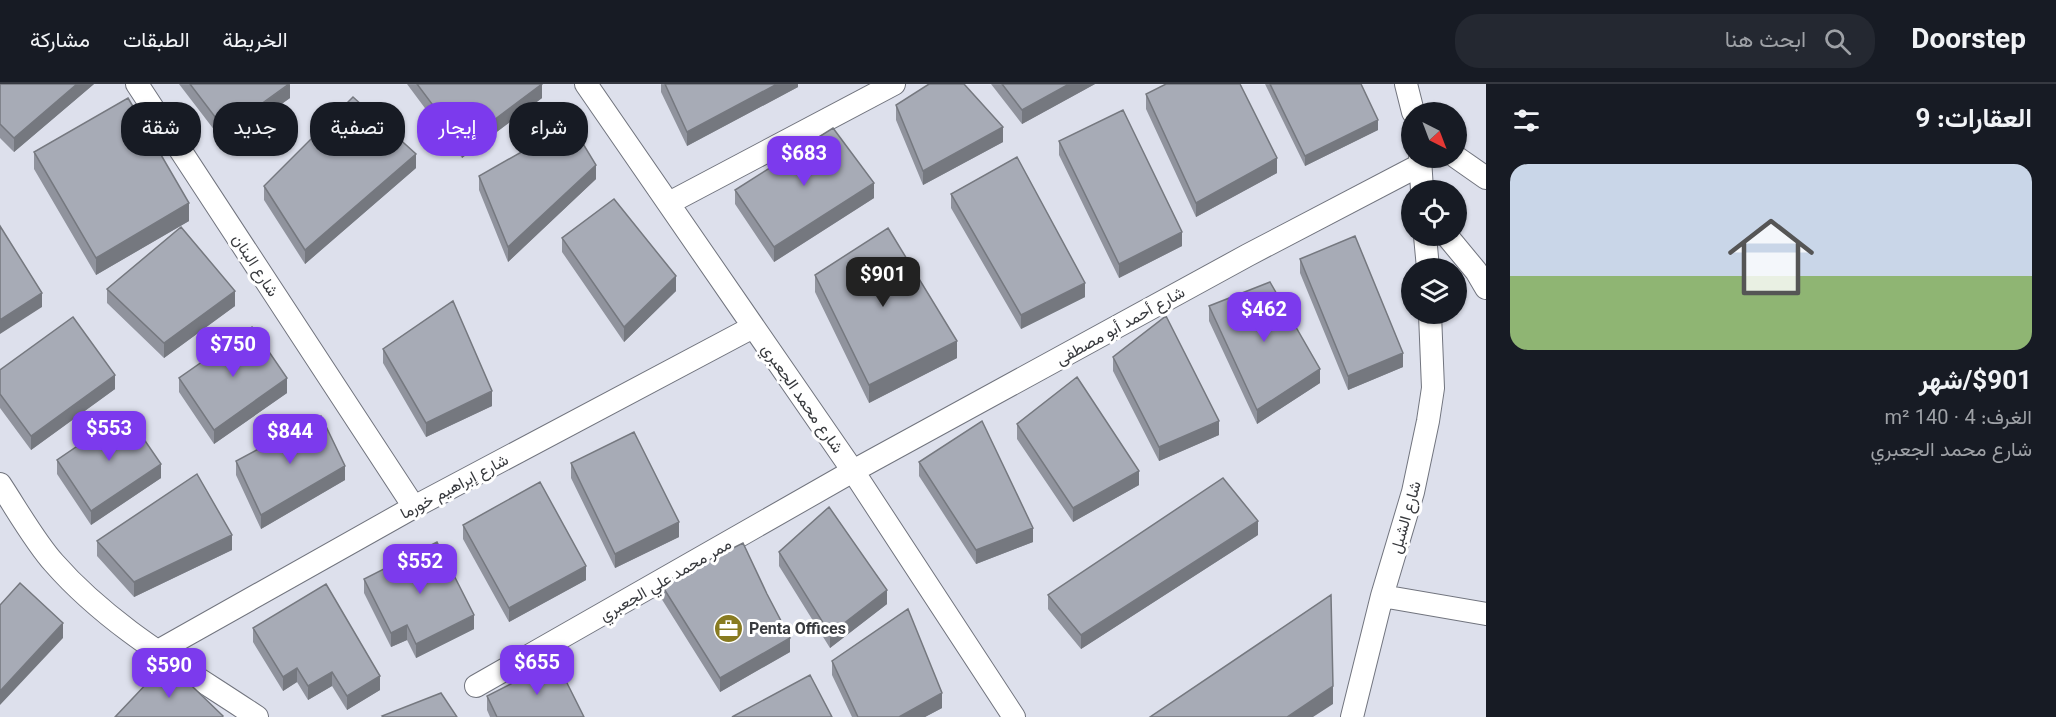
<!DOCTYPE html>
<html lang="ar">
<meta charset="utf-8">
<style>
:root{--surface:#171b24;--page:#242831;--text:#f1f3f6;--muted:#9ea1a6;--line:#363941;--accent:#7c3aed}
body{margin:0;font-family:Georgia,Vazirmatn,serif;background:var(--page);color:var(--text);direction:rtl;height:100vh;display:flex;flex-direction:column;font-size:22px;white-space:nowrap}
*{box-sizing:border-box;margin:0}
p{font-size:20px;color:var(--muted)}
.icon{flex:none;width:33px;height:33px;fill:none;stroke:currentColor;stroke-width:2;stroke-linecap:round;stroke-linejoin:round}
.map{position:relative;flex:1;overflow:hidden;direction:ltr}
.side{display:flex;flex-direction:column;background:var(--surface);width:570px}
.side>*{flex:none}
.banner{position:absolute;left:18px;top:18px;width:570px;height:54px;direction:rtl;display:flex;gap:12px}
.needle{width:39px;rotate:138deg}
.buttons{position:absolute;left:1401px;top:18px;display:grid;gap:12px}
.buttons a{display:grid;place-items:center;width:66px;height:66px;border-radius:50%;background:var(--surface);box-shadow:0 2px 4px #0004;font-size:30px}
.price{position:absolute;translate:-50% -51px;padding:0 14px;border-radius:12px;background:var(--accent);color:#fff;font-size:20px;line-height:39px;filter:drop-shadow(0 2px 3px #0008)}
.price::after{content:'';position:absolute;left:50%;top:36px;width:18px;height:14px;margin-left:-9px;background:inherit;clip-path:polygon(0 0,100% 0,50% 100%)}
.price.current{background:#222;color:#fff}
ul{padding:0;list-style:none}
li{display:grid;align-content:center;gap:12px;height:318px;padding:0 24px}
li span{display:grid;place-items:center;height:186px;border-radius:18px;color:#555}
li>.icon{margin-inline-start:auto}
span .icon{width:108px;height:108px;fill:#fffc;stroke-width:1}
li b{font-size:26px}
h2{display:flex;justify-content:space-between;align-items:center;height:72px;padding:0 24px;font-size:26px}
.chip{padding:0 21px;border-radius:24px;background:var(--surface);box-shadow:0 2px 4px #0004;font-size:21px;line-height:54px}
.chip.current{background:var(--accent);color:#fff}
header{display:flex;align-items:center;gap:36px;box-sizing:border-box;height:84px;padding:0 30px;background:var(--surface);border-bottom:2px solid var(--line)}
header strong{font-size:28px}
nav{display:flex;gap:33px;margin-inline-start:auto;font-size:21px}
.search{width:420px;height:54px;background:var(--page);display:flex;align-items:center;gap:15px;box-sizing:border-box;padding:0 21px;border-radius:24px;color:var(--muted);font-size:22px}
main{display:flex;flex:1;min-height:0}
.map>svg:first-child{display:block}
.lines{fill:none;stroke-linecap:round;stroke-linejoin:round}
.minor-casing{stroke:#71747e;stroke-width:24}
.minor{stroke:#fff;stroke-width:22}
.wall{fill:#90939d}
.shaded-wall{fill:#75787f}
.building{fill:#a7abb6;stroke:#75787f;stroke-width:1.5}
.labels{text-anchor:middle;stroke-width:6;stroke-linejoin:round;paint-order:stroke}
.street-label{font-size:16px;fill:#383a3e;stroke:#fff}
.poi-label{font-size:16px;font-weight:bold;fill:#383a3e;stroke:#fff;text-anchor:start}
</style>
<header>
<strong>Doorstep</strong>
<div class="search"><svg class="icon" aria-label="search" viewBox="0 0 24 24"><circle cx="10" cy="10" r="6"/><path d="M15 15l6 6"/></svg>ابحث هنا</div>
<nav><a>الخريطة</a><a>الطبقات</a><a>مشاركة</a></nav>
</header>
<main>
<section class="side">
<h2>العقارات: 9<svg class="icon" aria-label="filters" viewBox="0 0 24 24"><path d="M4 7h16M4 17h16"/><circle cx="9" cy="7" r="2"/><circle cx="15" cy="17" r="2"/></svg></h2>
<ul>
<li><span style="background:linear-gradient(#c9d6e8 60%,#8fb573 0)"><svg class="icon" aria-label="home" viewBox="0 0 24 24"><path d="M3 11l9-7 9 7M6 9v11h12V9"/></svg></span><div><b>$901/شهر</b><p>الغرف: 4 · 140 m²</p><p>شارع محمد الجعبري</p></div></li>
</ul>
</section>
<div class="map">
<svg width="1486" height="633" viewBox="0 0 1486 633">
<rect width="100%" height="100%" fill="#dde0ec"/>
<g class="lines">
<defs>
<path id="minor" d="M 137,0 L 414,423
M 586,0 L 853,387 L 1014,633
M 1406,0 L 1413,28
M 1456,73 L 1486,94
M 1420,74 L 1422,106
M 669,119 L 894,0
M 1425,152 L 1428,184
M 1447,152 L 1476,187 L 1486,204
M 0,400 C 16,424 35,458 54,479 C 110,543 187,586 257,633
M 1382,512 L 1486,530
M 158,567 L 414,423 L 753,243
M 476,602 L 853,387 L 1248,171 L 1420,81
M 1352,633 L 1382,512 L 1413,408 L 1428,337 L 1433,304 L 1430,230"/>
</defs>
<!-- minor casing -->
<use href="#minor" class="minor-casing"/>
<!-- minor -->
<use href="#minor" class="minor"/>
</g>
<!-- wall -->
<path class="wall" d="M 0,0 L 94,0 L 14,68 L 0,54 Z
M 179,0 L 290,0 L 290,14 L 225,60 Z
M 407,0 L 542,0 L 542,14 L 462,74 Z
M 661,0 L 798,0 L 798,3 L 687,62 L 661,8 Z
M 991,0 L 1095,0 L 1022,40 Z
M 1265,0 L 1361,0 L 1378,46 L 1305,82 Z
M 1146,10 L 1277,89 L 1196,133 L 1146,25 Z
M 896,21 L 1003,58 L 923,101 L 896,36 Z
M 1059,57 L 1182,162 L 1119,194 L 1059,71 Z
M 34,68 L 189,137 L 96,191 L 34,85 Z
M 416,84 L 305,180 L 264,116 L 264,102 Z
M 479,92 L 596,95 L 508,178 L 479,106 Z
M 735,106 L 874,114 L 774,178 L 735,120 Z
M 951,110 L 1085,213 L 1021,245 L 951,124 Z
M 562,154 L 676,207 L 624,258 L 562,168 Z
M 1300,175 L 1403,283 L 1348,306 L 1300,189 Z
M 815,191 L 957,274 L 869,319 L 815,208 Z
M 107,205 L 235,222 L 164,274 L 107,219 Z
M 1209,222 L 1320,299 L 1257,340 L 1209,237 Z
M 383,265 L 492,322 L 426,353 L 383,279 Z
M 1113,273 L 1219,351 L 1159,377 L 1113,287 Z
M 0,286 L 115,305 L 31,366 L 0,324 Z
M 179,294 L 287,309 L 214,360 L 179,308 Z
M 1017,340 L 1139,401 L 1073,438 L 1017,355 Z
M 57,376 L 161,394 L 91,441 L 57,390 Z
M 236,377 L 345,396 L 261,445 L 236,391 Z
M 919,378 L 1033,458 L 976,480 L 919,392 Z
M 571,379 L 679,453 L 615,484 L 571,394 Z
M 463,441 L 586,496 L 509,538 L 463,455 Z
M 1258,451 L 1081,565 L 1048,525 L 1048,511 Z
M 97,457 L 232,466 L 134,513 L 97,472 Z
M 779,468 L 887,520 L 830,564 L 779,482 Z
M 364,495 L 474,545 L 416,574 L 407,556 L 391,563 L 364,509 Z
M 661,500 L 790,568 L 720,608 L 661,514 Z
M 253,544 L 380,606 L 347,626 L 332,602 L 308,616 L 297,598 L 283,607 L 253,558 Z
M 832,577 L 942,624 L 925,633 L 852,633 L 832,591 Z
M 487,612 L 584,633 L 490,633 L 487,626 Z"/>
<!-- shaded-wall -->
<path class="shaded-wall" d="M 77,0 L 94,0 L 14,68 L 14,54 Z
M 290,0 L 290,14 L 225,60 L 225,46 Z
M 542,0 L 542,14 L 462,74 L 462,60 Z
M 777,0 L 798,0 L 798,3 L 687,62 L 687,48 Z
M 1069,0 L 1095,0 L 1022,40 L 1022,26 Z
M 1378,36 L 1378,46 L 1305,82 L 1305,72 Z
M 1003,43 L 1003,58 L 923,101 L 923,87 Z
M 416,70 L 416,84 L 305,180 L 305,166 Z
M 1277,74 L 1277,89 L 1196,133 L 1196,119 Z
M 596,81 L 596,95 L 508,178 L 508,163 Z
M 874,99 L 874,114 L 774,178 L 774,163 Z
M 189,119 L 189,137 L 96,191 L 96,174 Z
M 1182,148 L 1182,162 L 1119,194 L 1119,180 Z
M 676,192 L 676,207 L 624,258 L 624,243 Z
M 1085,199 L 1085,213 L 1021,245 L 1021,231 Z
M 235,207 L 235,222 L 164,274 L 164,259 Z
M 42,209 L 42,223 L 0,250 L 0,236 Z
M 957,257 L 957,274 L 869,319 L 869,301 Z
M 1403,269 L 1403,283 L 1348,306 L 1348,292 Z
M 1320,285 L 1320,299 L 1257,340 L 1257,326 Z
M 115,291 L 115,305 L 31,366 L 31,352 Z
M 287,294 L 287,309 L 214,360 L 214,346 Z
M 492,307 L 492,322 L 426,353 L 426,339 Z
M 1219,337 L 1219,351 L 1159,377 L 1159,363 Z
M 161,380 L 161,394 L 91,441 L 91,427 Z
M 345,382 L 345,396 L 261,445 L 261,431 Z
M 1139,387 L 1139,401 L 1073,438 L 1073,424 Z
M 1258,437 L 1258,451 L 1081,565 L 1081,551 Z
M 679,438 L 679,453 L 615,484 L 615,470 Z
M 1033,444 L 1033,458 L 976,480 L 976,466 Z
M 232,451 L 232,466 L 134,513 L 134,498 Z
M 586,482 L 586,496 L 509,538 L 509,524 Z
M 887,506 L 887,520 L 830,564 L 830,550 Z
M 474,531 L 474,545 L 416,574 L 416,560 Z
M 63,539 L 63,554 L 0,621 L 0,607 Z
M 407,541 L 407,556 L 391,563 L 391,549 Z
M 790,554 L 790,568 L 720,608 L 720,594 Z
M 297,584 L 297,598 L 283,607 L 283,593 Z
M 332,588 L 332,602 L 308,616 L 308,602 Z
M 380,592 L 380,606 L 347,626 L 347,612 Z
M 1333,602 L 1333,620 L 1313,633 L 1287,633 Z
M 942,609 L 942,624 L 925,633 L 899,633 Z"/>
<!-- building -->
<path class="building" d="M 0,0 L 77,0 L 14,54 L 0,40 Z
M 190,0 L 289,0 L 225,46 Z
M 417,0 L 542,0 L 462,60 Z
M 665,0 L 777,0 L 687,48 Z
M 929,0 L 964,0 L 1003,43 L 923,87 L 896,21 Z
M 1002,0 L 1069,0 L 1022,26 Z
M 1166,0 L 1240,0 L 1277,74 L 1196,119 L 1146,10 Z
M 1270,0 L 1361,0 L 1378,36 L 1305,72 Z
M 353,13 L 416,70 L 305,166 L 264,102 Z
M 128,14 L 189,119 L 96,174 L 34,68 Z
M 1123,26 L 1182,148 L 1119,180 L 1059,57 Z
M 571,40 L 596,81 L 508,163 L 479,92 Z
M 833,44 L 874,99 L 774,163 L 735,106 Z
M 1017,73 L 1085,199 L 1021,231 L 951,110 Z
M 614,115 L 676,192 L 624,243 L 562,154 Z
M 0,142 L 42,209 L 0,236 Z
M 181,143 L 235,207 L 164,259 L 107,205 Z
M 888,144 L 957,257 L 869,301 L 815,191 Z
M 1355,152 L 1403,269 L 1348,292 L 1300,175 Z
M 1270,198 L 1320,285 L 1257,326 L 1209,222 Z
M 453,217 L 492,307 L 426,339 L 383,265 Z
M 1166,232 L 1219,337 L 1159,363 L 1113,273 Z
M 73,233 L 115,291 L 31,352 L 0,310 L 0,286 Z
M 252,243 L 287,294 L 214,346 L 179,294 Z
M 1077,293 L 1139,387 L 1073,424 L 1017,340 Z
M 126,329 L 161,380 L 91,427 L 57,376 Z
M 321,332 L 345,382 L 261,431 L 236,377 Z
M 982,337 L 1033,444 L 976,466 L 919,378 Z
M 634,348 L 679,438 L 615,470 L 571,379 Z
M 197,390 L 232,451 L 134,498 L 97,457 Z
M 1223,394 L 1258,437 L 1081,551 L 1048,511 Z
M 540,398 L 586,482 L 509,524 L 463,441 Z
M 829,423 L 887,506 L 830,550 L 779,468 Z
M 437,458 L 474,531 L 416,560 L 407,541 L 391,549 L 364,495 Z
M 743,459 L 767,510 L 790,554 L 720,594 L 661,500 Z
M 20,499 L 63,539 L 0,607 L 0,521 Z
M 326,500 L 380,592 L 347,612 L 332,588 L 308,602 L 297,584 L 283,593 L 253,544 Z
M 1331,511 L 1333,602 L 1287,633 L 1150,633 Z
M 908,525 L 942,609 L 899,633 L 858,633 L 832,577 Z
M 556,577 L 584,633 L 497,633 L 487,612 Z
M 167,578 L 223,632 L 222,633 L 115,633 Z
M 810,591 L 832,633 L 732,633 Z
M 441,609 L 457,633 L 383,633 L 382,632 Z"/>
<!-- icons -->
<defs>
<symbol id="office-disc" viewBox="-11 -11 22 22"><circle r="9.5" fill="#887b21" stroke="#fff"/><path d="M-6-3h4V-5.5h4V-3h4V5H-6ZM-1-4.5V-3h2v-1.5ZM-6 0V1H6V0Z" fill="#fff"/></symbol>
</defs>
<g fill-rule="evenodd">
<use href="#office-disc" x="712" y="528" width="33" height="33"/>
</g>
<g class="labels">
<!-- street labels -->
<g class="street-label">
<text transform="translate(256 181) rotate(57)" y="6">شارع البنان</text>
<text transform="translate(1120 241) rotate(-29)" y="6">شارع أحمد أبو مصطفى</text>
<text transform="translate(803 314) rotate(55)" y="6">شارع محمد الجعبري</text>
<text transform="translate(454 402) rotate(-28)" y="6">شارع إبراهيم خورما</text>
<text transform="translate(1405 433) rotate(-74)" y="6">شارع الشبل</text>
<text transform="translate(665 495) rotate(-30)" y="6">ممر محمد علي الجعبري</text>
</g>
<!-- poi labels -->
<g class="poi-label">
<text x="749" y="550">Penta Offices</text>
</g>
</g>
</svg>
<div class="buttons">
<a><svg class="needle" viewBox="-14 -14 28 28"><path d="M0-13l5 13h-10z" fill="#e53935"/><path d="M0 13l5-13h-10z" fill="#9ea1a6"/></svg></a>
<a><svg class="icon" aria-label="locate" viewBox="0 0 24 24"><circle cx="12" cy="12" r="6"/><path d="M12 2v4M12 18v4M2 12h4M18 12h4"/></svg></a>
<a><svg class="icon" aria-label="layers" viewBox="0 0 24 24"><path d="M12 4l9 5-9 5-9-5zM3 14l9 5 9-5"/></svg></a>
</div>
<b class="price" style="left:804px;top:103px">$683</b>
<b class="price current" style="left:883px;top:224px">$901</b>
<b class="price" style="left:1264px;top:259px">$462</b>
<b class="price" style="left:233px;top:294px">$750</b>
<b class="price" style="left:109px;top:378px">$553</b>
<b class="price" style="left:290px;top:381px">$844</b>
<b class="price" style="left:420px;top:511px">$552</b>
<b class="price" style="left:537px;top:612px">$655</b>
<b class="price" style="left:169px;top:615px">$590</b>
<div class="banner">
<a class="chip">شراء</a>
<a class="chip current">إيجار</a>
<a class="chip">تصفية</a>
<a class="chip">جديد</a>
<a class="chip">شقة</a>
</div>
</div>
</main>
